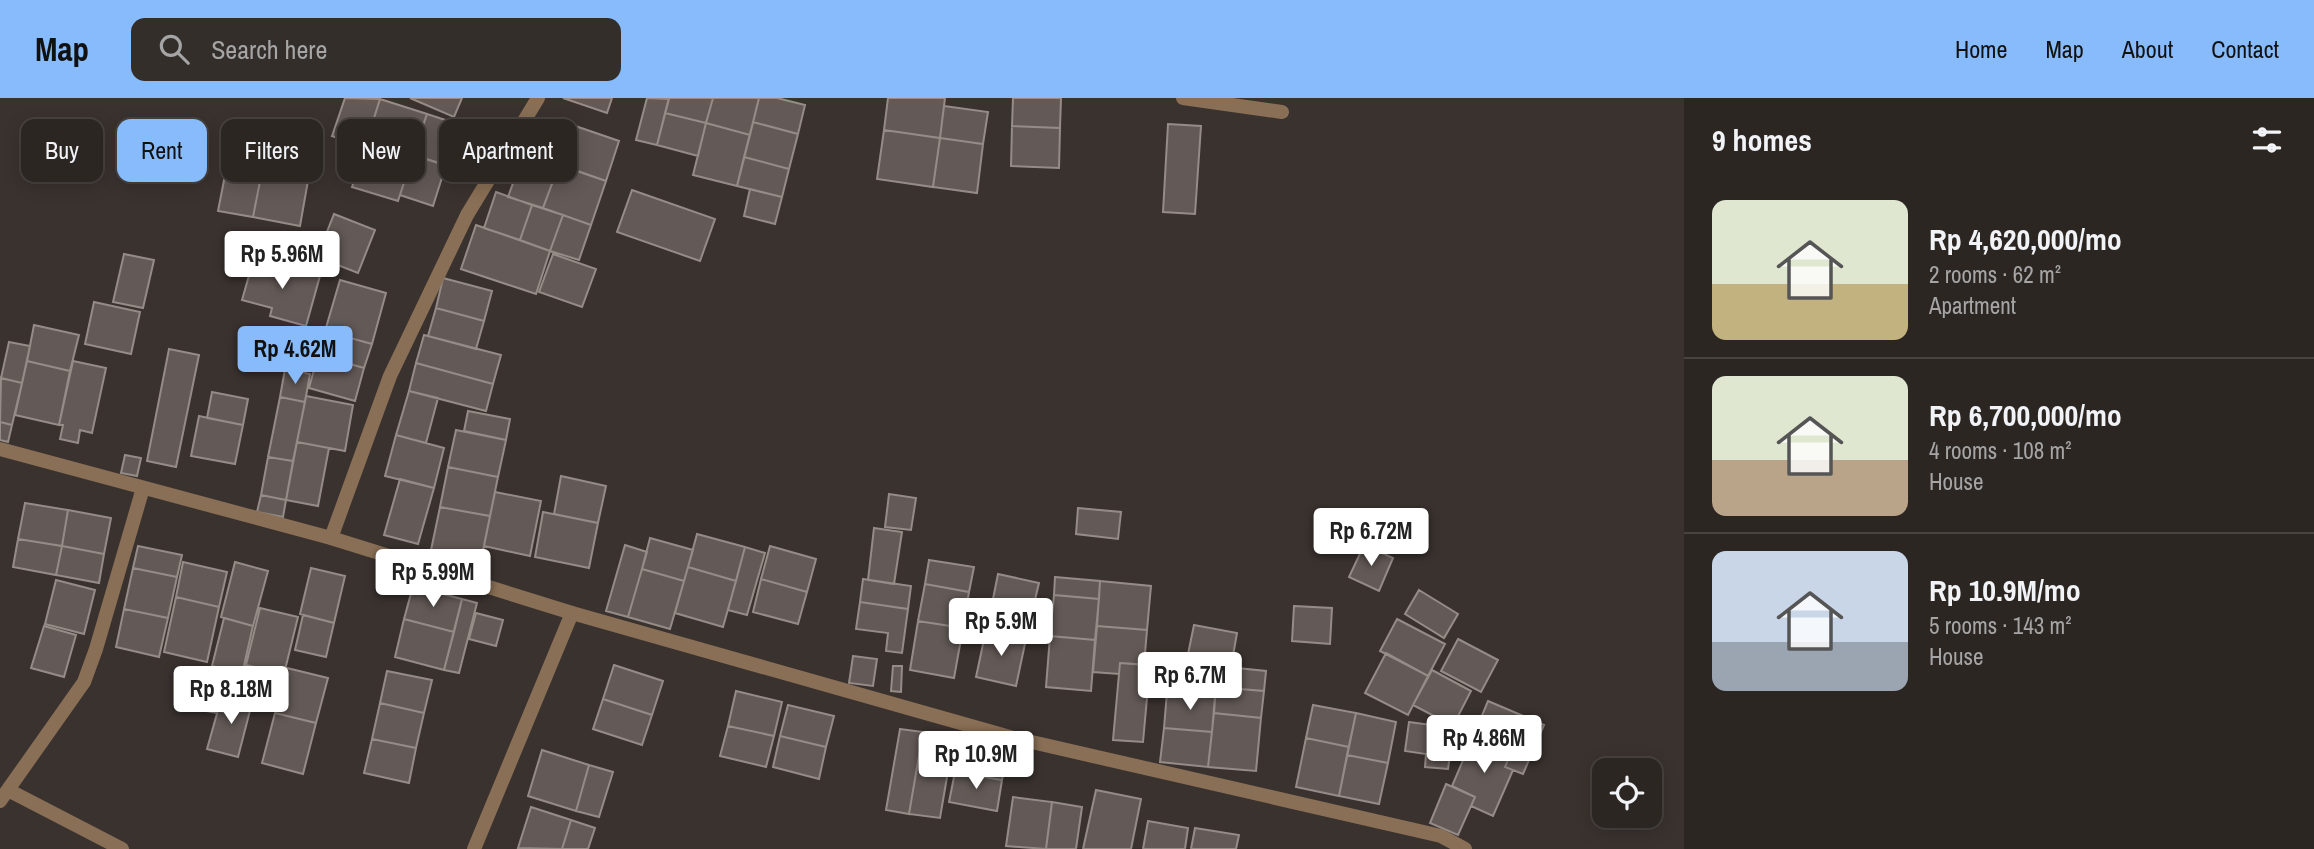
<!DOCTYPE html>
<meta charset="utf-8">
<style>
:root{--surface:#2c2623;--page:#342e2b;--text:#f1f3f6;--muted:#a6a5a6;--line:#484341;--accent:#87bbfb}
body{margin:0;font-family:"Archivo Narrow",sans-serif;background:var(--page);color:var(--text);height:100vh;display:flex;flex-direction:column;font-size:26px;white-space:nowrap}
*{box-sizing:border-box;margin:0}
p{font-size:23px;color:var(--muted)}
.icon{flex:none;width:38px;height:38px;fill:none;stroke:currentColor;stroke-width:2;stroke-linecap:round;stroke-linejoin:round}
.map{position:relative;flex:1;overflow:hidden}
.sheet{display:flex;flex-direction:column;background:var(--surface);width:630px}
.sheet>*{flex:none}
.guide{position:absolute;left:21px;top:21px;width:665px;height:63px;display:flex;gap:14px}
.tools{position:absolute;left:1592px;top:660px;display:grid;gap:14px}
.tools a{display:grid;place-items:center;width:70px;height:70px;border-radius:14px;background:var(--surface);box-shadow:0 4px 18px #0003,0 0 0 2px var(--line);font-size:35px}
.price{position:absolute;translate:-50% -60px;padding:0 16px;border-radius:7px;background:#fff;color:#222;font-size:23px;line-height:46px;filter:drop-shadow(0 2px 4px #0008)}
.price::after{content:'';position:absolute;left:50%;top:42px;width:21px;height:16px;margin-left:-10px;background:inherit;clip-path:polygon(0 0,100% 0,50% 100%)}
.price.on{background:var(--accent);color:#111}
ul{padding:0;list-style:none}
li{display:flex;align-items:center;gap:21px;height:175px;padding:0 28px}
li+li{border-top:2px solid var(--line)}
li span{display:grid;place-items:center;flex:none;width:196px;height:140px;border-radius:14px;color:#555}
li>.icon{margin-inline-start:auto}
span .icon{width:84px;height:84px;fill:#fffc;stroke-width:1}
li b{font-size:30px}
h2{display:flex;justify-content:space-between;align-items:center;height:84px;padding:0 28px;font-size:30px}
.pill{padding:0 24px;border-radius:14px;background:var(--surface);box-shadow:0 4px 18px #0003,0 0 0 2px var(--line);font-size:24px;line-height:63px}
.pill.on{background:var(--accent);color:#111}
header{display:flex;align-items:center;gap:42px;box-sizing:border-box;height:98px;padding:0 35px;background:var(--accent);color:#111}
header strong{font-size:33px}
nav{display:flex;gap:38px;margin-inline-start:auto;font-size:24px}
.search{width:490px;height:63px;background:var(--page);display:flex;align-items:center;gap:18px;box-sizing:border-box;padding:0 24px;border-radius:14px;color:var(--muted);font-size:26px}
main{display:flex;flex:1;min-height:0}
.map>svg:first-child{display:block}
.building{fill:#635a57;stroke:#958c88;stroke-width:2}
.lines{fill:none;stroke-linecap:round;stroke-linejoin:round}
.minor{stroke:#896f55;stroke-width:14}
.tertiary{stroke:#896f55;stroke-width:14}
</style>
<header>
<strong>Map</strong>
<div class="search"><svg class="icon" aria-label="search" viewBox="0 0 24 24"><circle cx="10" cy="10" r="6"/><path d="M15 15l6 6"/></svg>Search here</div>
<nav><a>Home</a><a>Map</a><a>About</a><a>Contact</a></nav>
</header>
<main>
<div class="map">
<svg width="1684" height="751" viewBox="0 0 1684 751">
<rect width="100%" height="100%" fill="#3a322f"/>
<!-- building -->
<path class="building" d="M 345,0 L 380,1 L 365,49 L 332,38 Z
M 410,0 L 462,0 L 454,19 Z
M 563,0 L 612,0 L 607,15 Z
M 647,0 L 669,1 L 657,47 L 636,42 Z
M 713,0 L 759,0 L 750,37 L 706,25 Z
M 713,0 L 706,25 L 665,15 L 669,0 Z
M 759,0 L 777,0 L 805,7 L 798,36 L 753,24 Z
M 888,0 L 945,0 L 940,40 L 884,32 Z
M 1013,0 L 1061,0 L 1060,30 L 1012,28 Z
M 380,1 L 427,16 L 413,57 L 367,42 Z
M 944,8 L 988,14 L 983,46 L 940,40 Z
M 665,15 L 706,25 L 698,58 L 657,47 Z
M 427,16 L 476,32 L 463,73 L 413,57 Z
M 555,21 L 619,43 L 606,83 L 541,60 Z
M 753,24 L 798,36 L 789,71 L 744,59 Z
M 706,25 L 750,37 L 737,88 L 693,77 Z
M 1168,26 L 1201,28 L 1195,116 L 1163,114 Z
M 1012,28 L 1060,30 L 1059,70 L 1011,68 Z
M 234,31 L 277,39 L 271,70 L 228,62 Z
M 884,32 L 940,40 L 933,89 L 877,81 Z
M 940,40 L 983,46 L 977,95 L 933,89 Z
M 367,42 L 413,57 L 398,103 L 352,89 Z
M 524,55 L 559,67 L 543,110 L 508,99 Z
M 413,57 L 446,67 L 433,108 L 400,97 Z
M 744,59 L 789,71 L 782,99 L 737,88 Z
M 228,62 L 263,68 L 253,119 L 218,113 Z
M 559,67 L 606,83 L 591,127 L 543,110 Z
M 263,68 L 309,77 L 300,128 L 253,119 Z
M 750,91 L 782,99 L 775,126 L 744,118 Z
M 632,92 L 715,121 L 700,163 L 617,134 Z
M 496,94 L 532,107 L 520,142 L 484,130 Z
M 532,107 L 563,117 L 550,153 L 520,142 Z
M 334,116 L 375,132 L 358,175 L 317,159 Z
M 563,117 L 591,127 L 579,162 L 550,153 Z
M 476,127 L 550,153 L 536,196 L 461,171 Z
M 124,156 L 154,162 L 143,210 L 113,204 Z
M 553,156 L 596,171 L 582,209 L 539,194 Z
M 254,160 L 320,178 L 306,228 L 270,218 L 272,210 L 242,202 Z
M 443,180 L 492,193 L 484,223 L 436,210 Z
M 340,182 L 386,195 L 372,246 L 325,233 Z
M 94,204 L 140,214 L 131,256 L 85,246 Z
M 436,210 L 484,223 L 476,251 L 428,238 Z
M 34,227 L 79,237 L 70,273 L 27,263 Z
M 325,233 L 372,246 L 364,270 L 318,257 Z
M 424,237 L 501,257 L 493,286 L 416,265 Z
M 9,244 L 30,248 L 22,285 L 1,280 Z
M 169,251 L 199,257 L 176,369 L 147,363 Z
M 318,257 L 364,270 L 355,303 L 309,290 Z
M 27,263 L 70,273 L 59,327 L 15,317 Z
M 73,263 L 106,270 L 92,335 L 80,332 L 78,345 L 60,341 L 63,327 L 59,327 Z
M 416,265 L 493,286 L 486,313 L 409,293 Z
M 285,271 L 310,276 L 305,304 L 280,299 Z
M 1,280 L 22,285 L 12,327 L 0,324 Z
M 409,293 L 438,300 L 426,345 L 396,337 Z
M 212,294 L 248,301 L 243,327 L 207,320 Z
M 306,298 L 353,307 L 345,353 L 297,344 Z
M 280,299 L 305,304 L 293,363 L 268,359 Z
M 468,313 L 510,321 L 506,342 L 464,333 Z
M 199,318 L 243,327 L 235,366 L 191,358 Z
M 0,324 L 12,327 L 8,344 L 0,342 Z
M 456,332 L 506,342 L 498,379 L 448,369 Z
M 396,337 L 444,350 L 434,390 L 385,378 Z
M 297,344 L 329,350 L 318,408 L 286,402 Z
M 125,357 L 141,360 L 137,378 L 121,375 Z
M 268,359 L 293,363 L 286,402 L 261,397 Z
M 448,369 L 498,379 L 490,418 L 440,409 Z
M 561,378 L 606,388 L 598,425 L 554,416 Z
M 400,381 L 434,390 L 418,446 L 384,437 Z
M 495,394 L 541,403 L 530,458 L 484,448 Z
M 889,396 L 916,400 L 911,432 L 885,429 Z
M 261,397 L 286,402 L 283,419 L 257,414 Z
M 25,405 L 68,412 L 62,448 L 18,441 Z
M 440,409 L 490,418 L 480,467 L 430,457 Z
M 1078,410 L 1121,414 L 1118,441 L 1076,436 Z
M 68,412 L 111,420 L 104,456 L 62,448 Z
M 543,414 L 598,425 L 589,470 L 535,459 Z
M 874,430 L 902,434 L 894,486 L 868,482 Z
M 697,436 L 745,449 L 736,483 L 688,469 Z
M 650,440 L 693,452 L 684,483 L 642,471 Z
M 18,441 L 62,448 L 56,477 L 13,469 Z
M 625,447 L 647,454 L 628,519 L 606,513 Z
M 1364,447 L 1393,460 L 1379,493 L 1349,479 Z
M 62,448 L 104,456 L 99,485 L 56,477 Z
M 138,448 L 182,457 L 177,479 L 133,470 Z
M 770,448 L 816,461 L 807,494 L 761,481 Z
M 745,449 L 765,455 L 747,517 L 728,512 Z
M 929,462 L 974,469 L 969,494 L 925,486 Z
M 183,464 L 227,474 L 219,509 L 176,499 Z
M 235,464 L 268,473 L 253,528 L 221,519 Z
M 688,469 L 736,483 L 723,529 L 675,515 Z
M 133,470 L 177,479 L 168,520 L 124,511 Z
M 311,470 L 345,478 L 334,525 L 300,516 Z
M 642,471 L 684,483 L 670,531 L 628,519 Z
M 998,476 L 1039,485 L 1032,514 L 992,506 Z
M 1055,479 L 1100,483 L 1099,501 L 1054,497 Z
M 761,481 L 807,494 L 798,526 L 753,514 Z
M 863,481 L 911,488 L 908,511 L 860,504 Z
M 56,482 L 95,492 L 84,536 L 45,526 Z
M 1100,483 L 1151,488 L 1147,532 L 1097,528 Z
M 925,486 L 969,494 L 963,530 L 918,523 Z
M 413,488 L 462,501 L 454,534 L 404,521 Z
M 1419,492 L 1458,516 L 1444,540 L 1405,516 Z
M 1054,497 L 1099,501 L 1095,542 L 1050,538 Z
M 176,499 L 219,509 L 207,564 L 164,554 Z
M 462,501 L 477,505 L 459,575 L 444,572 Z
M 860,504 L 908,511 L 902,555 L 886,553 L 888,535 L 856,531 Z
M 992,506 L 1032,514 L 1026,541 L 986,532 Z
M 1294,508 L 1332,510 L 1330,546 L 1292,543 Z
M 260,510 L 298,519 L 284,576 L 246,567 Z
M 124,511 L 168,520 L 159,559 L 116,549 Z
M 476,515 L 503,522 L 496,548 L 469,541 Z
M 303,517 L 334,525 L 326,559 L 295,552 Z
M 224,520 L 253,528 L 242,576 L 212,568 Z
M 404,521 L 454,534 L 444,572 L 395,559 Z
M 1397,521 L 1445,546 L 1428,578 L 1380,553 Z
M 918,523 L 963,530 L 954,580 L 910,572 Z
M 1194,527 L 1237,535 L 1231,569 L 1187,561 Z
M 44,528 L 76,537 L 64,579 L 31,570 Z
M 1097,528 L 1147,532 L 1144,567 L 1120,565 L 1119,576 L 1093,574 Z
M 986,532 L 1026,541 L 1016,588 L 976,579 Z
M 1050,538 L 1095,542 L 1091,593 L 1046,589 Z
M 1458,541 L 1498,562 L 1481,594 L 1441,573 Z
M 1386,555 L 1428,578 L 1408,617 L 1365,595 Z
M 853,558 L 877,561 L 873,588 L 849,585 Z
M 1120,565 L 1150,567 L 1143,644 L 1113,642 Z
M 614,567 L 663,583 L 652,617 L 603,601 Z
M 212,568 L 228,572 L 217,615 L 201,612 Z
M 893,568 L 902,568 L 901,594 L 891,593 Z
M 1227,569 L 1266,573 L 1264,593 L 1225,590 Z
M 287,570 L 328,580 L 316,625 L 275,615 Z
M 1432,572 L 1471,593 L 1453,628 L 1413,607 Z
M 387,573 L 432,582 L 424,615 L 380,605 Z
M 1216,589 L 1264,593 L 1261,620 L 1214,615 Z
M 736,593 L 782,604 L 774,638 L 728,628 Z
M 1167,594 L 1215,598 L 1212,634 L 1164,630 Z
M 229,595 L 253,601 L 238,659 L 207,651 L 218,612 L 224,614 Z
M 603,601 L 652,617 L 642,647 L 593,631 Z
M 1488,603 L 1526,619 L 1511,655 L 1473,639 Z
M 380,605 L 424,615 L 416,650 L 372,641 Z
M 788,607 L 834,618 L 826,649 L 780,638 Z
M 1313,607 L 1356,615 L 1349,649 L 1306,640 Z
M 275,615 L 316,625 L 303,676 L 262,665 Z
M 1214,615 L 1261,620 L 1256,673 L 1208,669 Z
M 1356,615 L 1396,624 L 1388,665 L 1347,657 Z
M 1526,619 L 1544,627 L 1523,676 L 1505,669 Z
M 1409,624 L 1454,630 L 1448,671 L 1425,669 L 1426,656 L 1405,653 Z
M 728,628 L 774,638 L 766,669 L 720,658 Z
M 1164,630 L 1212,634 L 1208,669 L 1160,664 Z
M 900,631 L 923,634 L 909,716 L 886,712 Z
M 780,638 L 826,649 L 819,681 L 773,669 Z
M 1473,639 L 1511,655 L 1505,669 L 1513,672 L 1493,718 L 1471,708 L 1475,699 L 1452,688 Z
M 1306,640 L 1349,649 L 1339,698 L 1296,689 Z
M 372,641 L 416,650 L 409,685 L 364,675 Z
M 960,645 L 1008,653 L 1002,682 L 955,674 Z
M 921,646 L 952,650 L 940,720 L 909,716 Z
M 542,652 L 589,667 L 576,713 L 528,698 Z
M 1347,657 L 1388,665 L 1379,706 L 1339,698 Z
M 589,667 L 613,674 L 599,719 L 576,713 Z
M 955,674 L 1002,682 L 997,713 L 949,704 Z
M 1446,686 L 1475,699 L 1458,737 L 1430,725 Z
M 1096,692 L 1141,701 L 1131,751 L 1083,751 Z
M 1013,699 L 1052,704 L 1046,751 L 1006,748 Z
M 1052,704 L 1082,709 L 1076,751 L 1046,751 Z
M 531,709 L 571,722 L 562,751 L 518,750 Z
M 571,722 L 595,730 L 588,751 L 562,751 Z
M 1148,723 L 1188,730 L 1185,751 L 1143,751 Z
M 1195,730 L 1239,737 L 1236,751 L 1191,751 Z"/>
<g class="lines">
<!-- minor -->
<path class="minor" d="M 1183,0 L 1282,14
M 331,440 L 390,278 L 467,117 L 538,0
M 8,692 L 122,751
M 0,703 L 84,584 L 96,551 L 143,390
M 474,751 L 572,515"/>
<!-- tertiary -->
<path class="tertiary" d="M 0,351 L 331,440 L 572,515 L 1010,639 L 1441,738 L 1465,751"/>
</g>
</svg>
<div class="tools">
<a><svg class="icon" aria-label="locate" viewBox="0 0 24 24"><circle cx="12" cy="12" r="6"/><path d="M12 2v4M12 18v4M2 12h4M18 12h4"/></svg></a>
</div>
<b class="price" style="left:282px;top:193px">Rp 5.96M</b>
<b class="price on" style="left:295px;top:288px">Rp 4.62M</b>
<b class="price" style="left:1371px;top:470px">Rp 6.72M</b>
<b class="price" style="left:433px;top:511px">Rp 5.99M</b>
<b class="price" style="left:1001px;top:560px">Rp 5.9M</b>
<b class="price" style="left:1190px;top:614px">Rp 6.7M</b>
<b class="price" style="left:231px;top:628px">Rp 8.18M</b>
<b class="price" style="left:1484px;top:677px">Rp 4.86M</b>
<b class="price" style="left:976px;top:693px">Rp 10.9M</b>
<div class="guide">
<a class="pill">Buy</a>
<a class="pill on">Rent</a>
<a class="pill">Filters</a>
<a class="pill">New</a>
<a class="pill">Apartment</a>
</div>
</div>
<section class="sheet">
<h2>9 homes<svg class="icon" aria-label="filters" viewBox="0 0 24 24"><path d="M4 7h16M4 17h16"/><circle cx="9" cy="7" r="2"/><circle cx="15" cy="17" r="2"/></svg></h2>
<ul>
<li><span style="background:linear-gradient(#dfe7d0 60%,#c2b280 0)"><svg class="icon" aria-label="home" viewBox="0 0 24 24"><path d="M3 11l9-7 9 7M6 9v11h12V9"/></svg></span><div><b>Rp 4,620,000/mo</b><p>2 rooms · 62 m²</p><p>Apartment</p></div></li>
<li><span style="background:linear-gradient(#dfe7d0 60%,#b9a48a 0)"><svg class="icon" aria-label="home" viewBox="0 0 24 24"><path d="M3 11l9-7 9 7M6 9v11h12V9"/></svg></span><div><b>Rp 6,700,000/mo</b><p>4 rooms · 108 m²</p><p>House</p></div></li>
<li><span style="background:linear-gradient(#c9d6e8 65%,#9aa5b1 0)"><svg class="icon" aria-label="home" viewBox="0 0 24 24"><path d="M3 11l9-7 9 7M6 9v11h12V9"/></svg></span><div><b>Rp 10.9M/mo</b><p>5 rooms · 143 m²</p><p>House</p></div></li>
</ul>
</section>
</main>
